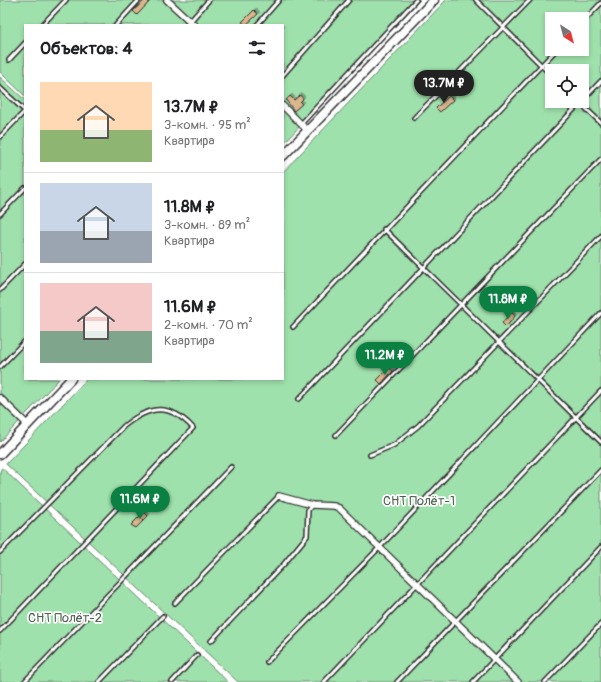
<!DOCTYPE html>
<html lang="ru">
<meta charset="utf-8">
<style>
:root{--surface:#fff;--page:#f6f6f6;--text:#202124;--muted:#757577;--line:#e0e0e0;--accent:#0b8043}
body{margin:0;font-family:Pangolin,sans-serif;background:var(--page);color:var(--text);height:100vh;display:flex;flex-direction:column;font-size:15px;white-space:nowrap}
*{box-sizing:border-box;margin:0}
p{font-size:13px;color:var(--muted)}
.icon{flex:none;width:22px;height:22px;fill:none;stroke:currentColor;stroke-width:2;stroke-linecap:round;stroke-linejoin:round}
.map{position:relative;flex:1;overflow:hidden}
.drawer{position:absolute;left:24px;top:24px;width:260px;height:356px;display:flex;flex-direction:column;background:var(--surface);border-radius:0px;box-shadow:0 2px 6px #0003}
.drawer>*{flex:none}
.needle{width:26px;rotate:144deg}
.buttons{position:absolute;left:545px;top:12px;display:grid;gap:8px}
.buttons a{display:grid;place-items:center;width:44px;height:44px;border-radius:0px;background:var(--surface);box-shadow:0 2px 6px #0003;font-size:20px}
.price{position:absolute;translate:-50% -34px;padding:0 9px;border-radius:14px;background:var(--accent);color:#fff;font-size:13px;line-height:26px;filter:drop-shadow(0 1px 2px #0008)}
.price::after{content:'';position:absolute;left:50%;top:24px;width:12px;height:9px;margin-left:-6px;background:inherit;clip-path:polygon(0 0,100% 0,50% 100%)}
.price.selected{background:#222;color:#fff}
ul{padding:0;list-style:none}
li{display:flex;align-items:center;gap:12px;height:100px;padding:0 16px}
li+li{border-top:1px solid var(--line)}
li span{display:grid;place-items:center;flex:none;width:112px;height:80px;border-radius:0px;color:#555}
li>.icon{margin-inline-start:auto}
span .icon{width:48px;height:48px;fill:#fffc;stroke-width:1}
li b{font-size:17px}
h2{display:flex;justify-content:space-between;align-items:center;height:48px;padding:0 16px;font-size:17px}
.map>svg:first-child{display:block}
.green{fill:#9fe1ac;stroke:#65866c;fill-rule:evenodd}
.building{fill:#ddb58e;stroke:#2b2b2b;filter:url(#shadow)}
.lines{fill:none;stroke-linecap:round;stroke-linejoin:round}
.lane-casing{stroke:#2b2b2b;stroke-width:6}
.street-casing{stroke:#2b2b2b;stroke-width:8}
.secondary-casing{stroke:#2b2b2b;stroke-width:11}
.lane{stroke:#fff;stroke-width:3}
.street{stroke:#fff;stroke-width:5.5}
.secondary{stroke:#fff;stroke-width:8}
.labels{text-anchor:middle;stroke-width:3.5;stroke-linejoin:round;paint-order:stroke}
.park-label{font-size:13px;fill:#4e6252;stroke:#fff}
</style>
<div class="map">
<svg width="601" height="682" viewBox="0 0 601 682">
<defs>
<filter id="shadow"><feDropShadow dx="2" dy="-2" stdDeviation="0" flood-color="#0004"/></filter>
</defs>
<rect width="100%" height="100%" fill="#fff"/>
<filter id="ink" filterUnits="userSpaceOnUse"><feTurbulence type="fractalNoise" baseFrequency=".025" numOctaves="2"/><feDisplacementMap in="SourceGraphic" scale="8" xChannelSelector="R" yChannelSelector="G"/><feConvolveMatrix kernelMatrix="1 2 1 2 8 2 1 2 1" color-interpolation-filters="sRGB"/></filter>
<g filter="url(#ink)">
<!-- green -->
<path class="green" d="M 0,0 L 420,0 L 283,144 L 283,25 L 25,25 L 25,96 L 0,72 Z
M 446,0 L 601,0 L 601,682 L 238,682 L 6,464 L 87,379 L 283,379 L 283,172 ZM 552,19 L 582,19 L 582,49 L 552,49 ZM 552,71 L 582,71 L 582,101 L 552,101 Z
M 0,77 L 25,100 L 25,379 L 59,379 L 0,442 Z
M 2,468 L 228,682 L 0,682 L 0,471 Z"/>
<!-- building -->
<path class="building" d="M 145,0 L 151,0 L 137,15 L 133,11 Z
M 254,10 L 258,14 L 246,25 L 242,22 Z
M 300,95 L 303,99 L 300,102 L 302,104 L 294,111 L 286,100 L 290,96 L 294,100 Z
M 449,96 L 453,100 L 440,112 L 436,108 Z
M 511,312 L 515,316 L 506,327 L 502,323 Z
M 389,368 L 393,371 L 381,384 L 377,380 Z
M 144,512 L 148,516 L 136,528 L 131,525 Z"/>
<g class="lines">
<defs>
<path id="lane" d="M 476,0 L 552,76
M 582,23 L 601,3
M 42,25 L 66,0
M 116,25 L 139,0
M 187,25 L 209,0
M 257,25 L 279,0
M 9,60 L 25,43
M 283,75 L 349,0
M 0,88 L 25,111
M 578,101 L 601,123
M 582,101 L 601,81
M 414,118 L 530,0
M 301,124 L 416,0
M 0,137 L 25,111
M 0,214 L 25,188
M 384,229 L 601,442
M 0,290 L 25,264
M 293,327 L 557,49
M 0,367 L 25,341
M 299,399 L 582,101
M 336,435 L 601,159
M 370,455 L 394,445 L 418,426 L 601,236
M 0,552 L 124,426 C 150,405 170,403 193,428 L 0,631
M 175,603 L 279,496
M 211,641 L 284,564 L 307,536 L 308,510 L 312,505
M 267,662 L 380,547 L 601,313
M 24,682 L 231,467
M 99,682 L 163,616
M 172,682 L 197,655
M 324,682 L 601,391
M 397,682 L 601,470
M 473,682 L 601,547
M 545,682 L 601,624"/>
<path id="street" d="M 167,0 L 194,25
M 283,106 L 307,130
M 0,398 L 28,425
M 279,496 L 312,505 L 334,506 L 339,508 L 518,682"/>
<path id="secondary" d="M 283,156 L 434,0
M 0,454 L 71,379"/>
</defs>
<!-- lane casing -->
<use href="#lane" class="lane-casing"/>
<!-- street casing -->
<use href="#street" class="street-casing"/>
<!-- secondary casing -->
<use href="#secondary" class="secondary-casing"/>
<!-- lane -->
<use href="#lane" class="lane"/>
<!-- street -->
<use href="#street" class="street"/>
<!-- secondary -->
<use href="#secondary" class="secondary"/>
</g>
</g>
<g class="labels">
<!-- park labels -->
<g class="park-label">
<text x="419" y="505">СНТ Полёт-1</text>
<text x="65" y="622">СНТ Полёт-2</text>
</g>
</g>
</svg>
<div class="buttons">
<a><svg class="needle" viewBox="-14 -14 28 28"><path d="M0-13l5 13h-10z" fill="#e53935"/><path d="M0 13l5-13h-10z" fill="#757577"/></svg></a>
<a><svg class="icon" aria-label="locate" viewBox="0 0 24 24"><circle cx="12" cy="12" r="6"/><path d="M12 2v4M12 18v4M2 12h4M18 12h4"/></svg></a>
</div>
<b class="price selected" style="left:444px;top:104px">13.7M ₽</b>
<b class="price" style="left:508px;top:320px">11.8M ₽</b>
<b class="price" style="left:385px;top:376px">11.2M ₽</b>
<b class="price" style="left:140px;top:520px">11.6M ₽</b>
<section class="drawer">
<h2>Объектов: 4<svg class="icon" aria-label="filters" viewBox="0 0 24 24"><path d="M4 7h16M4 17h16"/><circle cx="9" cy="7" r="2"/><circle cx="15" cy="17" r="2"/></svg></h2>
<ul>
<li><span style="background:linear-gradient(#ffd9b3 60%,#8fb573 0)"><svg class="icon" aria-label="home" viewBox="0 0 24 24"><path d="M3 11l9-7 9 7M6 9v11h12V9"/></svg></span><div><b>13.7M ₽</b><p>3-комн. · 95 m²</p><p>Квартира</p></div></li>
<li><span style="background:linear-gradient(#c9d6e8 60%,#9aa5b1 0)"><svg class="icon" aria-label="home" viewBox="0 0 24 24"><path d="M3 11l9-7 9 7M6 9v11h12V9"/></svg></span><div><b>11.8M ₽</b><p>3-комн. · 89 m²</p><p>Квартира</p></div></li>
<li><span style="background:linear-gradient(#f6c9c9 60%,#7fa58c 0)"><svg class="icon" aria-label="home" viewBox="0 0 24 24"><path d="M3 11l9-7 9 7M6 9v11h12V9"/></svg></span><div><b>11.6M ₽</b><p>2-комн. · 70 m²</p><p>Квартира</p></div></li>
</ul>
</section>
</div>
